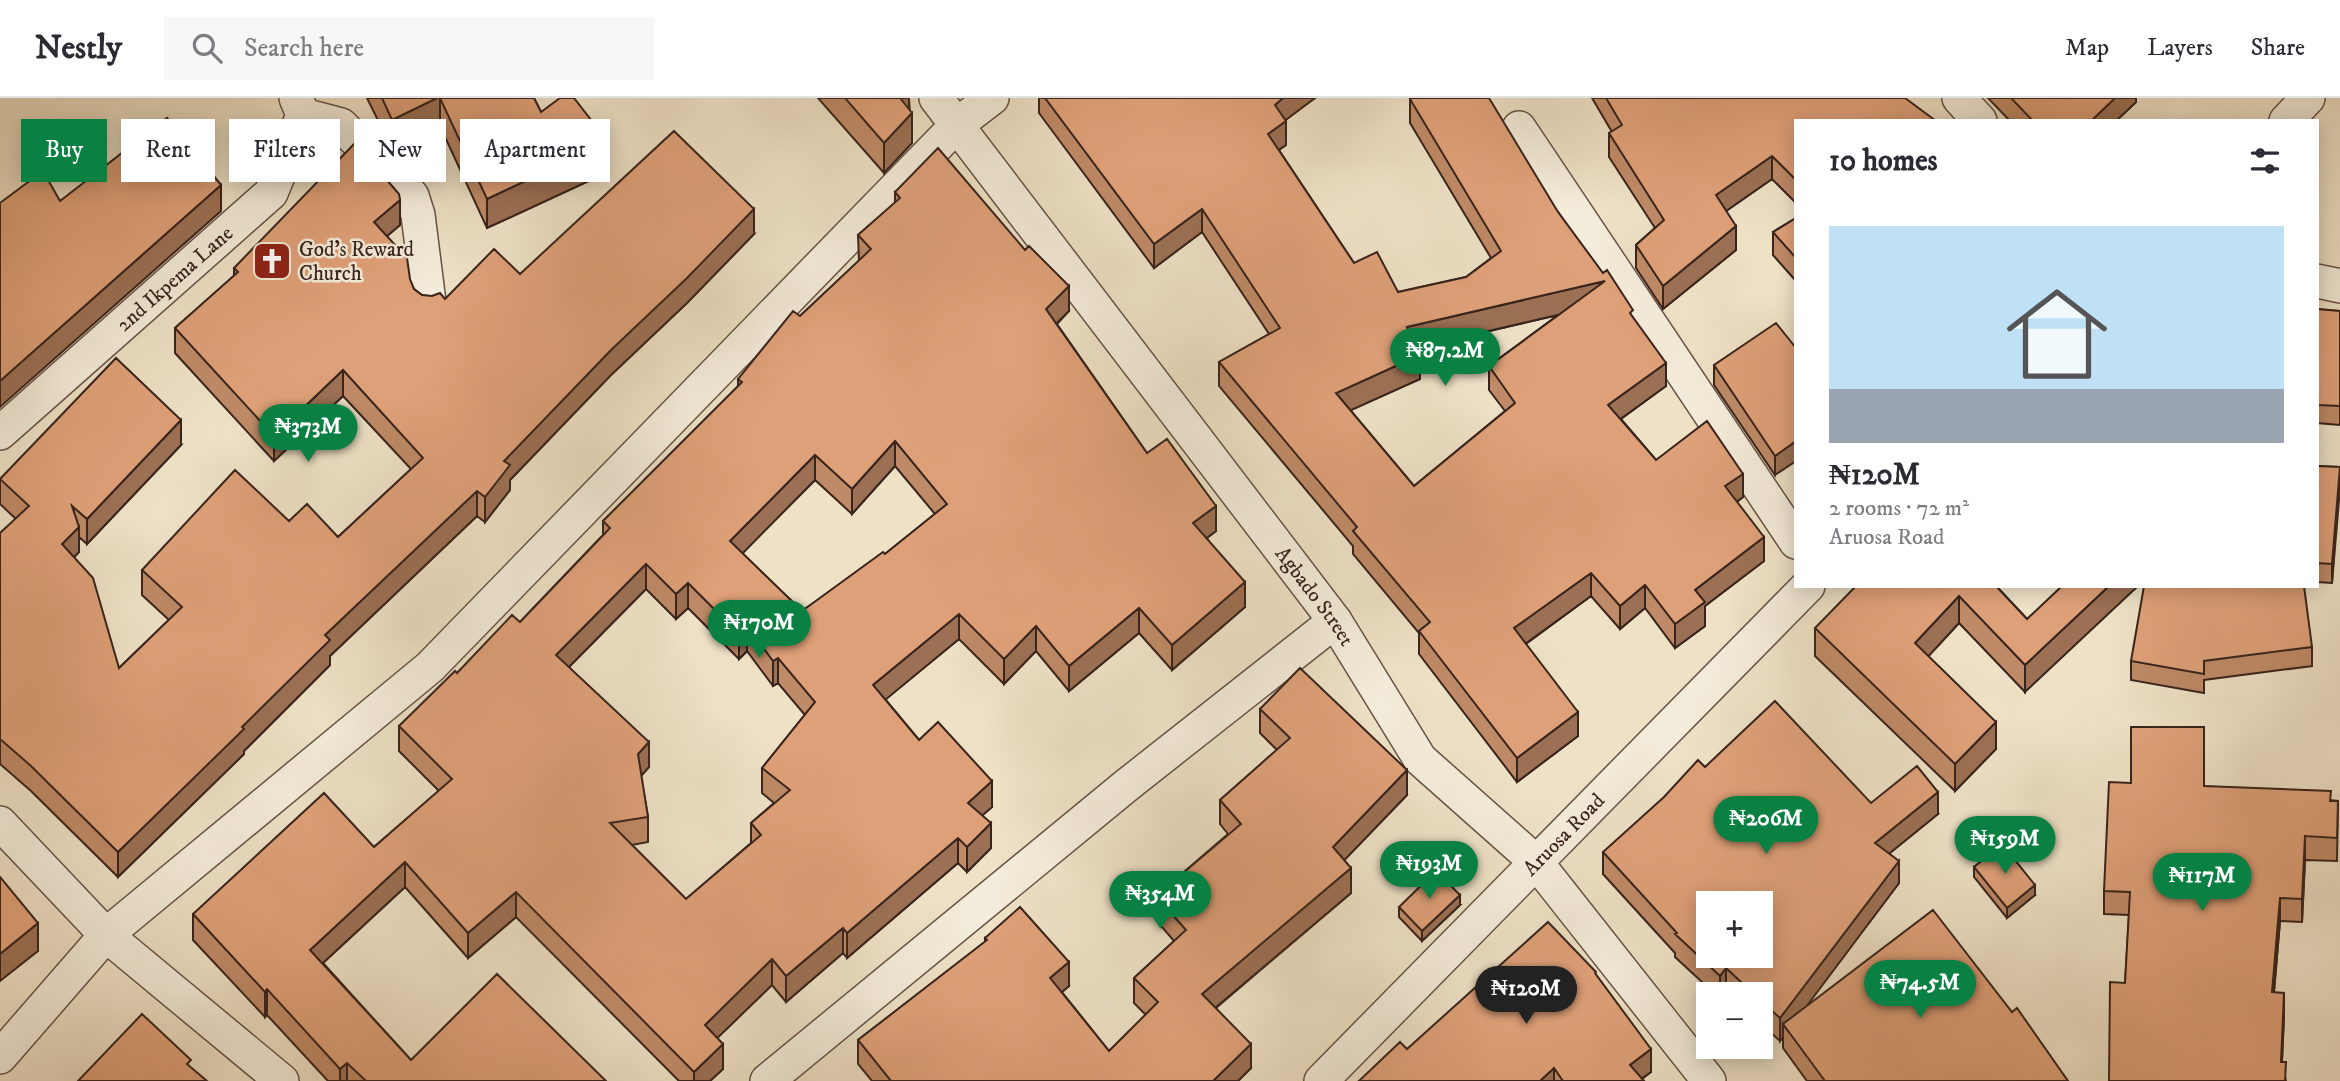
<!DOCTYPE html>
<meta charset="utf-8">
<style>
:root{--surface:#fff;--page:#f7f7f7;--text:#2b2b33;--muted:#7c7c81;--line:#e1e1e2;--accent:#0b8043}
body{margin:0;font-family:"IM FELL DW Pica",serif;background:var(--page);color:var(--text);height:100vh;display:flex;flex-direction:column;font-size:26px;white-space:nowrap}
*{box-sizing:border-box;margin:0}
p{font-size:23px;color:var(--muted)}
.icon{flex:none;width:38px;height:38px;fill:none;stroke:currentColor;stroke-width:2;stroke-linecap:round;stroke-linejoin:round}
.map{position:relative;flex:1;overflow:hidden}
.side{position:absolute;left:1794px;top:21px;width:525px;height:469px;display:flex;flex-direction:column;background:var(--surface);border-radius:0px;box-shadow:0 4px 18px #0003}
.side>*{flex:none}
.top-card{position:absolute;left:21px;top:21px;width:665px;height:63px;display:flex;gap:14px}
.controls{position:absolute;left:1696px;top:793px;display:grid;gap:14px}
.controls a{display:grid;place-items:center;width:77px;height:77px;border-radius:0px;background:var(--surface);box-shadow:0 4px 18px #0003;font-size:35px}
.price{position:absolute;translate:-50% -60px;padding:0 16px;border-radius:24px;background:var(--accent);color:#fff;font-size:23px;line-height:46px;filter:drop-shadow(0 2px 4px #0008)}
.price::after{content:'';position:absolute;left:50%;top:42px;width:21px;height:16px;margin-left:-10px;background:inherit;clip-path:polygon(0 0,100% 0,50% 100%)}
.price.selected{background:#222;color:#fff}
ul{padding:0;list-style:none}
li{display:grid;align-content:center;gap:14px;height:371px;padding:0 35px}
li+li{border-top:2px solid var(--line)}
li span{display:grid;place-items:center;height:217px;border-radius:0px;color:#555}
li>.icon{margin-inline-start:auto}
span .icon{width:126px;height:126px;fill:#fffc;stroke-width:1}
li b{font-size:30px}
h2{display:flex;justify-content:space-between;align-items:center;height:84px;padding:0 35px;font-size:30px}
.tag{padding:0 24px;border-radius:0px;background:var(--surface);box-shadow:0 4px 18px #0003;font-size:24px;line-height:63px}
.tag.selected{background:var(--accent);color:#fff}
header{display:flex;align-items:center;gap:42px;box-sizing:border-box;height:98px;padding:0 35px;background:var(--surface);border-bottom:2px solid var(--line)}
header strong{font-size:33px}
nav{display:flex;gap:38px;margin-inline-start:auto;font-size:24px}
.search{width:490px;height:63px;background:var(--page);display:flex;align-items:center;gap:18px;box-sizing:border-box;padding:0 24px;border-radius:0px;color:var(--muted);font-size:26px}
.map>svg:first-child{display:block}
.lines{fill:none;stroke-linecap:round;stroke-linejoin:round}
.minor-casing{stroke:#665346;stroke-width:36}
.minor{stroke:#f4ecda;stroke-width:33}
.wall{fill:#bf8a67;stroke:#39241c;stroke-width:2;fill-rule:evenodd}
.shaded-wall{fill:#9b7054;stroke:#39241c;stroke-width:2}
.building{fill:#dea078;stroke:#39241c;stroke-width:2;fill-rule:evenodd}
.labels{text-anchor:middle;stroke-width:5;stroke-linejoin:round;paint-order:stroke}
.poi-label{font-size:21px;fill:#39241c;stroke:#f4ecda;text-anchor:start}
.street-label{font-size:21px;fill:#39241c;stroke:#f4ecda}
</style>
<header>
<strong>Nestly</strong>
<div class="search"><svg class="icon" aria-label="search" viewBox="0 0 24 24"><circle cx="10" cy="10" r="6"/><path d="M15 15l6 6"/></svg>Search here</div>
<nav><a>Map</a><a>Layers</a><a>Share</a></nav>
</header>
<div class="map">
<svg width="2340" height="983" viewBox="0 0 2340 983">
<rect width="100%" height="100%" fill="#eee1c6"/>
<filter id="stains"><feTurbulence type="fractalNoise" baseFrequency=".00286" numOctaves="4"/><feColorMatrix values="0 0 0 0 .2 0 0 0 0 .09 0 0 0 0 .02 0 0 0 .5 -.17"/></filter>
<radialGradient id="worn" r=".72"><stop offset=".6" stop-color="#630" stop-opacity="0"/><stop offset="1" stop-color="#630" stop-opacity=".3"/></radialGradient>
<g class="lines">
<defs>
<g id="minor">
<path id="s1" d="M 936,0 L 1335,523 L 1420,661 L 1536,764 L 1709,983"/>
<path d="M 1959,0 L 1980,23"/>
<path d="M 303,17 L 341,27 L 412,98 L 418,117 L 429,204"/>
<path d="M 2286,23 L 2308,0"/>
<path d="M 1519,30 L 1796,444"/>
<path d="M 2317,183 L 2340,188"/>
<path id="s2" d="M 0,335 L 271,95 L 303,17 L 296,0"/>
<path d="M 0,725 L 106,837 L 282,983"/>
<path d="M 0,959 L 106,837 L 430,569 L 958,26 L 992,0"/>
<path d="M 767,983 L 1127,687 L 1335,523"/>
<path id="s3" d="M 1321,983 L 1808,488"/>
</g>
</defs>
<!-- minor casing -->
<use href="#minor" class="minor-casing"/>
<!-- minor -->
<use href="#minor" class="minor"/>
</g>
<!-- wall -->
<path class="wall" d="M 367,0 L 534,0 L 541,14 L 608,74 L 487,130 L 440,28 L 392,51 Z
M 818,0 L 909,0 L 912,45 L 884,75 Z
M 1039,0 L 1315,0 L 1285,22 L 1286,47 L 1279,52 L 1354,165 L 1398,194 L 1466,179 L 1491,160 L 1410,25 L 1410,1 L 1558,114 L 1633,220 L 1666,288 L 1621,321 L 1656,362 L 1743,399 L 1737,404 L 1764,463 L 1705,508 L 1705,528 L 1675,550 L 1645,510 L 1620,531 L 1591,498 L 1526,546 L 1578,638 L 1517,684 L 1419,556 L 1419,535 L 1353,456 L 1353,448 L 1219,288 L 1219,264 L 1269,236 L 1202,134 L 1154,170 L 1039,15 ZM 1558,217 L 1489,268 L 1489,292 L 1505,313 L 1414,388 L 1350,312 L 1420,281 L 1417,250 Z
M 1592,0 L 1905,0 L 1796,23 L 1796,105 L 1772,81 L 1726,113 L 1736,152 L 1663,211 L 1636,170 L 1636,147 L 1655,130 L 1609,59 L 1609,35 L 1612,34 Z
M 1988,0 L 2136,0 L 2136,4 L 2116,23 L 2010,23 Z
M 895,94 L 1069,213 L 1057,226 L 1147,355 L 1216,433 L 1207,440 L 1245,509 L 1172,572 L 1139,535 L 1069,593 L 1036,553 L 1004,586 L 959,541 L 885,601 L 919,642 L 992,709 L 982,717 L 991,750 L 967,774 L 958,765 L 847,860 L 843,855 L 786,904 L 772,887 L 717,940 L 723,971 L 710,983 L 679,983 L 516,819 L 468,860 L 405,789 L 323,865 L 411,962 L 606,983 L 328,983 L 267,917 L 265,919 L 193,842 L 193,816 L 374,749 L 439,693 L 399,653 L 399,628 L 457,575 L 520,524 L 603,437 L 603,423 L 738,289 L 738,281 L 800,218 L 859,163 L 858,137 L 895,105 ZM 895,368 L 935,416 L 885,456 L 802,513 L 742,455 L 815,382 L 852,416 ZM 646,491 L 676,521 L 688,510 L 739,561 L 747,553 L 773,588 L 778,585 L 805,617 L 762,670 L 762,695 L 774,705 L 751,725 L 751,745 L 686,801 L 632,747 L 648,744 L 648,719 L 641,678 L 649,669 L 569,569 Z
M 1796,120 L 1796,183 L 1773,157 L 1773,134 Z
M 400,127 L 387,138 L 414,191 L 422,197 L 445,201 L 520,176 L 754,136 L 687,205 L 611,277 L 510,382 L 510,392 L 485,424 L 477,418 L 330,558 L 330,567 L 244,653 L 244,656 L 118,779 L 31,693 L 0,666 L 0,435 L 16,421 L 0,406 L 0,381 L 181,347 L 87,446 L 79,439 L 79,454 L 74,459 L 119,570 L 169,522 L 142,497 L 142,472 L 289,423 L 338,439 L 411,371 L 343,298 L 274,363 L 175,255 L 175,230 L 234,178 L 234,170 Z
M 2317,211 L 2340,213 L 2340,327 L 2317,325 Z
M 1796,250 L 1775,377 L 1714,287 L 1714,267 Z
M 2317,368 L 2340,369 L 2332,485 L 2317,484 Z
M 2000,488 L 1998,490 L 2027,521 L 2025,594 L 1959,525 L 1928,558 L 1996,651 L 1955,693 L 1815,558 L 1815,530 Z
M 2312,549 L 2312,568 L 2204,582 L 2204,595 L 2131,582 L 2131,563 Z
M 1260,611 L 1407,697 L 1344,762 L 1351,795 L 1216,910 L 1251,970 L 1238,983 L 872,983 L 858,966 L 858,942 L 985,844 L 985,840 L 1069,888 L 1062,894 L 1109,953 L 1146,917 L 1134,905 L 1134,880 L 1174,843 L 1156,822 L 1156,798 L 1228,736 L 1220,726 L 1220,702 L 1277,652 L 1260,635 Z
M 2131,685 L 2204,688 L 2338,703 L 2337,763 L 2305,762 L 2302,824 L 2280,823 L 2274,894 L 2284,918 L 2282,964 L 2286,983 L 2125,885 L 2129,817 L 2104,816 L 2104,793 Z
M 1871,705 L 1938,716 L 1890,755 L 1899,785 L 1806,908 L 2012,914 L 2068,983 L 1807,983 L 1783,950 L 1783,939 L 1780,943 L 1760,925 L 1760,896 L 1730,896 L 1726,893 L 1723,896 L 1715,896 L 1675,859 L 1675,855 L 1603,776 L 1603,754 Z
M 1974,769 L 2035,797 L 2007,820 L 1974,779 Z
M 1460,807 L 1422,843 L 1399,819 L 1399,809 Z
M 1596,877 L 1651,974 L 1642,981 L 1644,983 L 1359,983 L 1407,951 Z"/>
<!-- shaded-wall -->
<path class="shaded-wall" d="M 437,0 L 440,0 L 440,28 L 392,51 L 392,22 Z
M 897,0 L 909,0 L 909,15 Z
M 1283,0 L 1315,0 L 1275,30 L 1275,7 Z
M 2115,0 L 2136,0 L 2136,4 L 2116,23 L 2091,23 Z
M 912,15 L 912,45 L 884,75 L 884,45 Z
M 1286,23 L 1286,47 L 1268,59 L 1268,36 Z
M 608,44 L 608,74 L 487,130 L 487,101 Z
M 1772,58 L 1772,81 L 1716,120 L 1716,97 Z
M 221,87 L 221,113 L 0,309 L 0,283 Z
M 400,102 L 400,127 L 374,149 L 374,124 Z
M 754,111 L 754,136 L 687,205 L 611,277 L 510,382 L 510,392 L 485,424 L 485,399 L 504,363 L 611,252 Z
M 1202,111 L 1202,134 L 1154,170 L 1154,146 Z
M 1736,128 L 1736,152 L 1663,211 L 1663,188 Z
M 1605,183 L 1605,206 L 1407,252 L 1407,229 Z
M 1069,188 L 1069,213 L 1046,236 L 1046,211 Z
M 1420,257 L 1420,281 L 1336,319 L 1336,295 Z
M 1666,265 L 1666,288 L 1608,330 L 1608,307 Z
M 343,272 L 343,298 L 274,363 L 274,338 Z
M 181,322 L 181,347 L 87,446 L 87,421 Z
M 895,343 L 895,368 L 852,416 L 852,391 Z
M 1796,343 L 1796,363 L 1775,377 L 1775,358 Z
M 815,357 L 815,382 L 730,468 L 730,443 Z
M 2340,371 L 2340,390 L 2332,485 L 2332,466 Z
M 1743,376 L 1743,399 L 1725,412 L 1725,388 Z
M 477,393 L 477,418 L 330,558 L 330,567 L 244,653 L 244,656 L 118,779 L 118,754 L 242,629 L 325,537 Z
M 1216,408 L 1216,433 L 1193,450 L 1193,425 Z
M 79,429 L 79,454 L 62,472 L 62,446 Z
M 1764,439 L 1764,463 L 1705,508 L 1705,528 L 1675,550 L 1675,526 L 1695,492 Z
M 646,466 L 646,491 L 556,582 L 556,557 Z
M 1591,475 L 1591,498 L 1514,554 L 1514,530 Z
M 1245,484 L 1245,509 L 1172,572 L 1172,547 Z
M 688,485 L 688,510 L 676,521 L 676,496 Z
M 1645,487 L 1645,510 L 1620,531 L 1620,508 Z
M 2109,488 L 2138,488 L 2025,594 L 2025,567 Z
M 1959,498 L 1959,525 L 1915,573 L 1915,545 Z
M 1139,510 L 1139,535 L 1069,593 L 1069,568 Z
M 959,516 L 959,541 L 873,612 L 873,587 Z
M 747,528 L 747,553 L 739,561 L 739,536 Z
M 1036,528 L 1036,553 L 1004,586 L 1004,561 Z
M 778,560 L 778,585 L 773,588 L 773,563 Z
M 1578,614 L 1578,638 L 1517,684 L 1517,660 Z
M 1996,624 L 1996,651 L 1955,693 L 1955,666 Z
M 649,644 L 649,669 L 638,681 L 638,656 Z
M 1407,672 L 1407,697 L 1333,774 L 1333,749 Z
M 992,683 L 992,709 L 968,730 L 968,705 Z
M 1938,694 L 1938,716 L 1875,767 L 1875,745 Z
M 991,725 L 991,750 L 967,774 L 967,749 Z
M 2305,738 L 2305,762 L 2302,824 L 2302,801 Z
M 958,740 L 958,765 L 847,860 L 847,835 Z
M 1899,763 L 1899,785 L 1788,933 L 1783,926 L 1783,939 L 1780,943 L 1780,920 Z
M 405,764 L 405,789 L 310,877 L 310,852 Z
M 1351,770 L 1351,795 L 1202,921 L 1202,896 Z
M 2035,787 L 2035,797 L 2007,820 L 2007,810 Z
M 516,794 L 516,819 L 468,860 L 468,835 Z
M 1460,797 L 1460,807 L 1422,843 L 1422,833 Z
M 2280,800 L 2280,823 L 2272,917 L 2272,894 Z
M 38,825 L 38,853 L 0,883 L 0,856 Z
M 843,830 L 843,855 L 786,904 L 786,878 Z
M 772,861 L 772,887 L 705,952 L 705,927 Z
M 1069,864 L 1069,888 L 1050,904 L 1050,880 Z
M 1726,870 L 1726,893 L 1723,896 L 1720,896 L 1720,878 Z
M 267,891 L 267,917 L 265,919 L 265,894 Z
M 2284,895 L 2284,918 L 2281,983 L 2281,964 Z
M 723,946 L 723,971 L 710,983 L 694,983 L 694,974 Z
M 1251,946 L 1251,970 L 1238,983 L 1213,983 Z
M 1651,951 L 1651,974 L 1638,983 L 1630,967 Z
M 347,965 L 347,983 L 340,983 L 340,971 Z
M 1554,970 L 1554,983 L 1540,983 Z"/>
<!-- building -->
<path class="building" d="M 382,0 L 437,0 L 392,22 Z
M 440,0 L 534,0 L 541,14 L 560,0 L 574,0 L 608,44 L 487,101 Z
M 845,0 L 900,0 L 912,15 L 884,45 Z
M 1045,0 L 1283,0 L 1275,7 L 1286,23 L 1268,36 L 1354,165 L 1377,154 L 1398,194 L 1466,179 L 1501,153 L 1410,1 L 1412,0 L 1489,0 L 1558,114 L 1603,175 L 1607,172 L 1633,212 L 1630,215 L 1666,265 L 1608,307 L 1656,362 L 1707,323 L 1743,376 L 1725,388 L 1764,439 L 1695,492 L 1705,504 L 1675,526 L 1645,487 L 1620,508 L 1591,475 L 1514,530 L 1578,614 L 1517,660 L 1419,533 L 1430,524 L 1353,433 L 1357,429 L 1219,264 L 1280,230 L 1202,111 L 1154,146 ZM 1605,183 L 1489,268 L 1515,305 L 1414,388 L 1336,295 L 1420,257 L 1407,229 Z
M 1606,0 L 1905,0 L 1936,23 L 1796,23 L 1796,82 L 1772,58 L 1716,97 L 1736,128 L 1663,188 L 1636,147 L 1664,122 L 1609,35 L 1622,27 Z
M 2011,0 L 2115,0 L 2091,23 L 2033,23 Z
M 167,20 L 221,87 L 0,283 L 0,105 L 43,73 L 60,103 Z
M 674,33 L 754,111 L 687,180 L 611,252 L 504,363 L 510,367 L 485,399 L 477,393 L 325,537 L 330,542 L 242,629 L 244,631 L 118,754 L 31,668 L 0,641 L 0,435 L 29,408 L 0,381 L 116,260 L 181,322 L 87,421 L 72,408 L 79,429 L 62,446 L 93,480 L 119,570 L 182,509 L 142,472 L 235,372 L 289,423 L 307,406 L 338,439 L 423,360 L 343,272 L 274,338 L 175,230 L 238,174 L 234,170 L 355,45 L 399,96 L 400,102 L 374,124 L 407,160 L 410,181 L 414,191 L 422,197 L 432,198 L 440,195 L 445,201 L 494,151 L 520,176 Z
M 938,50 L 1025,152 L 1029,148 L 1069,188 L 1046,211 L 1147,355 L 1167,341 L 1216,408 L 1193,425 L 1245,484 L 1172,547 L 1139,510 L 1069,568 L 1036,528 L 1004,561 L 959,516 L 873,587 L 919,642 L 938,624 L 992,683 L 968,705 L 991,725 L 967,749 L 958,740 L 847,835 L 843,830 L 786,878 L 772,861 L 705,927 L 723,946 L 694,974 L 516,794 L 468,835 L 405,764 L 310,852 L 411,962 L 497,876 L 606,983 L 366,983 L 347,965 L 340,971 L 267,891 L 265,894 L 193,816 L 324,695 L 374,749 L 452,681 L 399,628 L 455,573 L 457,575 L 512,517 L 520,524 L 610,430 L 603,423 L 742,284 L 738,281 L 793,213 L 800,218 L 871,151 L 858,137 L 900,100 L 895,94 ZM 895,343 L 947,406 L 885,456 L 883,454 L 802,513 L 730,443 L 815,357 L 852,391 ZM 646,466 L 676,496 L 688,485 L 739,536 L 747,528 L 773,563 L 778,560 L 815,604 L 762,670 L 790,692 L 751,725 L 761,737 L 686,801 L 610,725 L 648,719 L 638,656 L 649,644 L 556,557 Z
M 1796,120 L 1796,160 L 1773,134 Z
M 2317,211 L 2340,213 L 2340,308 L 2317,307 Z
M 1776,225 L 1796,250 L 1796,343 L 1775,358 L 1714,267 Z
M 2317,368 L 2340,369 L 2332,466 L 2317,465 Z
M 1856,488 L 1996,488 L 2027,521 L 2062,488 L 2109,488 L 2025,567 L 1959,498 L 1915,545 L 1996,624 L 1955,666 L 1815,530 Z
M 2144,488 L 2304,488 L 2312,549 L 2204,563 L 2204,576 L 2131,563 Z
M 1300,570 L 1407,672 L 1333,749 L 1351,770 L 1202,896 L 1251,946 L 1213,983 L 891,983 L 858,942 L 987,842 L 985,840 L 1020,809 L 1069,864 L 1050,880 L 1109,953 L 1158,904 L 1134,880 L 1186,832 L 1156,798 L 1241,726 L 1220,702 L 1290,640 L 1260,611 Z
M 1775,603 L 1871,705 L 1917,668 L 1938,694 L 1875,745 L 1899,763 L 1780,920 L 1760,902 L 1760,896 L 1754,896 L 1726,870 L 1720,878 L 1675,836 L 1677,835 L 1603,754 L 1664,699 L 1698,662 L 1705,669 ZM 1708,805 L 1760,805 L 1760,858 L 1708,858 Z
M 2131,629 L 2204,629 L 2204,688 L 2331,693 L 2330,703 L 2338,703 L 2337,740 L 2305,738 L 2302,801 L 2280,800 L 2272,894 L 2284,895 L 2281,964 L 2286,964 L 2285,983 L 2109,983 L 2110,884 L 2125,885 L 2130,794 L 2104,793 L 2109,684 L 2131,685 Z
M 2002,746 L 2035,787 L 2007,810 L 1974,769 Z
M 1436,773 L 1460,797 L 1422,833 L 1399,809 Z
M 0,779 L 38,825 L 0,856 Z
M 1933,812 L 2012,914 L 2017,910 L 2068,983 L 1825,983 L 1783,926 Z
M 1548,824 L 1596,874 L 1595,875 L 1651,951 L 1630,967 L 1644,983 L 1563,983 L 1554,970 L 1540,983 L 1359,983 L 1400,944 L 1407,951 Z
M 142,916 L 191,962 L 187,966 L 207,983 L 78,983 Z"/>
<!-- icons -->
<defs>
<symbol id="church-square" viewBox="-11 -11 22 22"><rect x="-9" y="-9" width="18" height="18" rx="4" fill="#8f2418" stroke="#f4ecda"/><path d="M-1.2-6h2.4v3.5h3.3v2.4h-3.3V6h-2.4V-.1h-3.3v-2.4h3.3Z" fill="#fff"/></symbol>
</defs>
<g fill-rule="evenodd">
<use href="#church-square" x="250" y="141" width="44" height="44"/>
</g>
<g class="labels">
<!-- poi labels -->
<g class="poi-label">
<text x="299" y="158">God's Reward<tspan x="299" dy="24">Church</tspan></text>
</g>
<!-- street labels -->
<g class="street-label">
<text dy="7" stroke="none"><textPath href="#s2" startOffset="233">2nd Ikpema Lane</textPath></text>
<text dy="7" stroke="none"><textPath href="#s1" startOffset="626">Agbado Street</textPath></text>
<text dy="7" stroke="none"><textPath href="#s3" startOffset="346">Aruosa Road</textPath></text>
</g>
</g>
<rect width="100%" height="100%" filter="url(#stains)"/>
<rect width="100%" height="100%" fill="url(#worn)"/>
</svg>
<div class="controls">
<a>+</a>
<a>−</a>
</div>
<b class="price" style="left:1445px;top:290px">₦87.2M</b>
<b class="price" style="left:308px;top:366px">₦373M</b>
<b class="price" style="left:759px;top:562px">₦170M</b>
<b class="price" style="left:1766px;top:758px">₦206M</b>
<b class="price" style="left:2005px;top:778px">₦159M</b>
<b class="price" style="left:1429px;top:803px">₦193M</b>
<b class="price" style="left:2202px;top:815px">₦117M</b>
<b class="price" style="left:1160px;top:833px">₦354M</b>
<b class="price" style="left:1920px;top:922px">₦74.5M</b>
<b class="price selected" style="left:1526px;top:928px">₦120M</b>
<div class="top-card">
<a class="tag selected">Buy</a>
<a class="tag">Rent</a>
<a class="tag">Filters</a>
<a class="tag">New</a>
<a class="tag">Apartment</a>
</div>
<section class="side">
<h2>10 homes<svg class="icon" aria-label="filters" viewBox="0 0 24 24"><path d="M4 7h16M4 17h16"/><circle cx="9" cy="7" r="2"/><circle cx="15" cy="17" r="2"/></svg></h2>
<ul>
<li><span style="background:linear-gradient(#bfe0f5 75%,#9aa5b1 0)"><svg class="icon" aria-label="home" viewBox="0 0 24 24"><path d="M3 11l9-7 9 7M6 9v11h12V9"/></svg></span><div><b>₦120M</b><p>2 rooms · 72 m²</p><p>Aruosa Road</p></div></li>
</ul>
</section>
</div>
